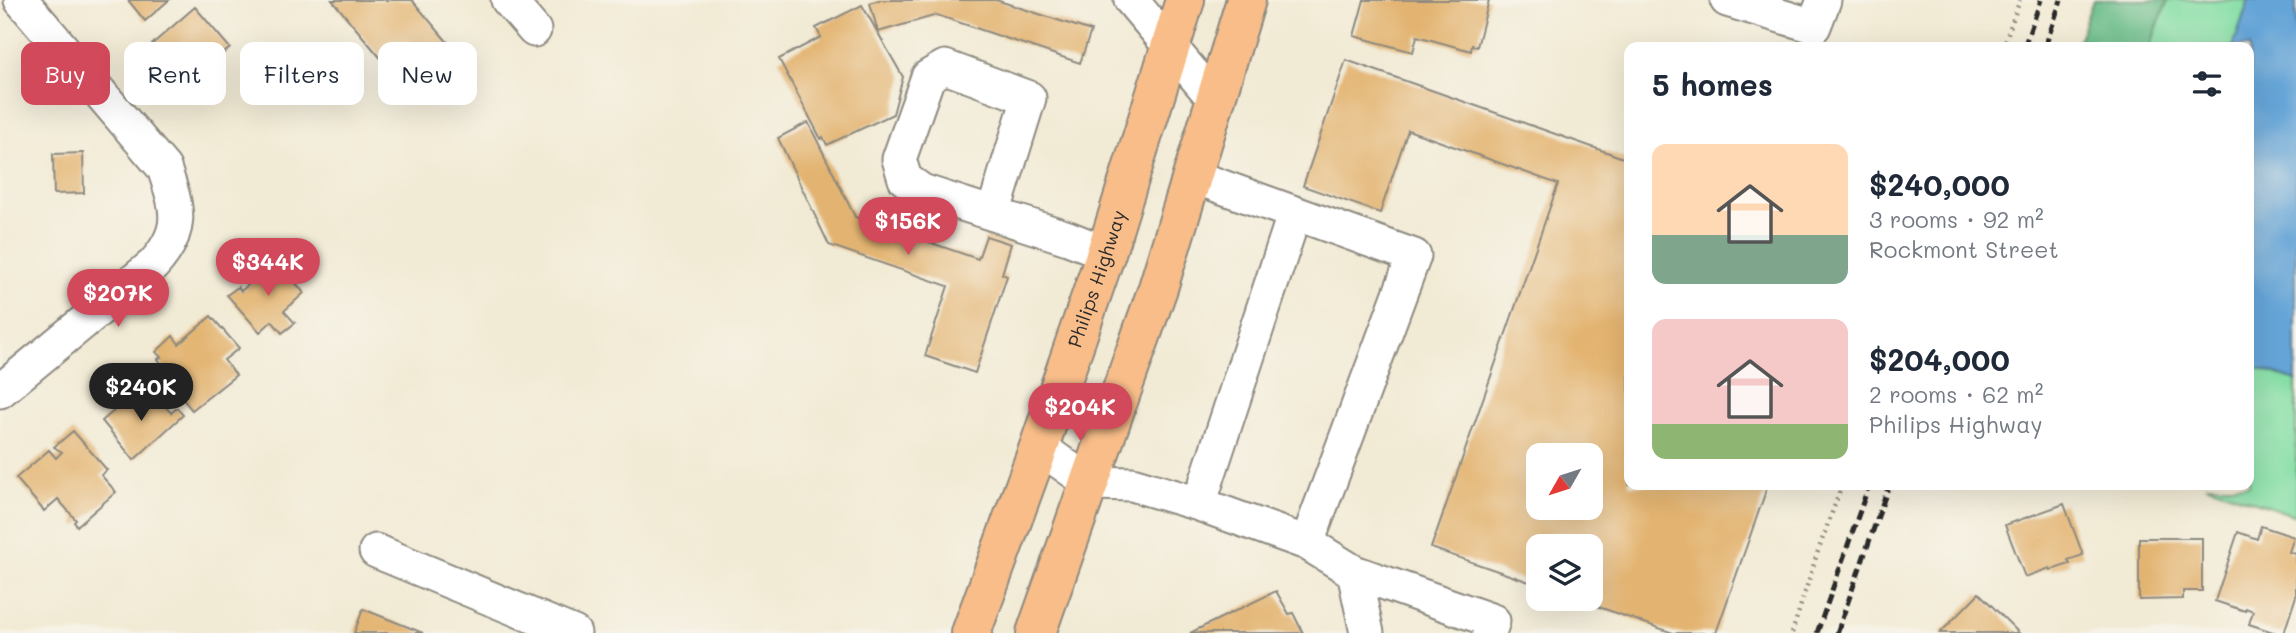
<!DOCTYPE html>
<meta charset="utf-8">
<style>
:root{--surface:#fff;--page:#f2f2f3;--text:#1f2937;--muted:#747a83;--accent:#d1495b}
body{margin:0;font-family:Mali,sans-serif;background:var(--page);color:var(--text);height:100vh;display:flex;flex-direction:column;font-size:26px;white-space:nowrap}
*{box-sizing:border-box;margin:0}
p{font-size:23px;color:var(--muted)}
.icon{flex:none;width:38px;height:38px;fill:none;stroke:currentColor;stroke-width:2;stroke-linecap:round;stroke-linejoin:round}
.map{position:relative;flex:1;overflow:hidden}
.sheet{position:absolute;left:1624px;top:42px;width:630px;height:448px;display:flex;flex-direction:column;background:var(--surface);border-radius:14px;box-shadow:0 7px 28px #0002}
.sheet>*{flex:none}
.top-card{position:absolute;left:21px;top:42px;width:665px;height:63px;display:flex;gap:14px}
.needle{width:46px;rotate:231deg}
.buttons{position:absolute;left:1526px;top:443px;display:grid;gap:14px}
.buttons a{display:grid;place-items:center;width:77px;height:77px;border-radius:14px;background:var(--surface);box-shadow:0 7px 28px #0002;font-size:35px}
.price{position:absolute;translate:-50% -60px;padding:0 16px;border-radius:24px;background:var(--accent);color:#fff;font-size:23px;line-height:46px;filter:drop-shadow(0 2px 4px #0008)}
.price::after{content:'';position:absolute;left:50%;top:42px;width:21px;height:16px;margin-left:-10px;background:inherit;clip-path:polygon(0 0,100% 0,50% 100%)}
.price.selected{background:#222;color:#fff}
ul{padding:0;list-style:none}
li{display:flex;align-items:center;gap:21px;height:175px;padding:0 28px}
li span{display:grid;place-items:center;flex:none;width:196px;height:140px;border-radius:14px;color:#555}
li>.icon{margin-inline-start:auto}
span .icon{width:84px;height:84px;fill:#fffc;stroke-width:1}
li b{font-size:30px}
h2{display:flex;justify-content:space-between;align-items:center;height:84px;padding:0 28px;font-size:30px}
.tag{padding:0 24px;border-radius:14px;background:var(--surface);box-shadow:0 7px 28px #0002;font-size:24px;line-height:63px}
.tag.selected{background:var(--accent);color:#fff}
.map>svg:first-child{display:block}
.green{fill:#84dea5;stroke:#588468;stroke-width:2}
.forest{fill:#6bbd8a;stroke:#4b745a;stroke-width:2}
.water{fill:#65a4d7;stroke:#486881;stroke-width:2}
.building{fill:#e3b471;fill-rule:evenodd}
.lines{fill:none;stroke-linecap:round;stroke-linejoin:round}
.minor-casing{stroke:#8e8a80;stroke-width:37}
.major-casing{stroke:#8e8a80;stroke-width:42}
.path{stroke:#8e8a80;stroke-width:4.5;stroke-dasharray:2 5;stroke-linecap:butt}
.minor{stroke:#fff;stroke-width:33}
.major{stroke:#f8bd89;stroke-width:38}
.rail{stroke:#2b2b2b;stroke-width:5;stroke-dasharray:10 5;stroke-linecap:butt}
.labels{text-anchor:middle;stroke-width:5;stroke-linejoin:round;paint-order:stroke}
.street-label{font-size:19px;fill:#2b2b2b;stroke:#f7f3e8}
</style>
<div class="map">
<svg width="2296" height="633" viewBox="0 0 2296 633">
<rect width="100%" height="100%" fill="#f7f3e8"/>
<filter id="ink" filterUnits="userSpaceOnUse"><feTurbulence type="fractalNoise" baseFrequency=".0143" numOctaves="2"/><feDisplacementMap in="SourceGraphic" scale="14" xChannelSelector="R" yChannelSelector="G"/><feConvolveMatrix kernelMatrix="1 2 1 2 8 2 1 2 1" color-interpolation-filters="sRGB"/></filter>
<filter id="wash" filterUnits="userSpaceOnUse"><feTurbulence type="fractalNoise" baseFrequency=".00686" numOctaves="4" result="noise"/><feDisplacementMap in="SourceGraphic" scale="28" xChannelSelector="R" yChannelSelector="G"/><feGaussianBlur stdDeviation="1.57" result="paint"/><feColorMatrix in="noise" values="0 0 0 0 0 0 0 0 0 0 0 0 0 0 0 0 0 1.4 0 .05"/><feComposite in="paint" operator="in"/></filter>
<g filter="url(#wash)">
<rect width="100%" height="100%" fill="#f1ead4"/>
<!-- green -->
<path class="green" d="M 2168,0 L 2249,0 L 2233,47 L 2149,47 Z
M 2249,365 L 2296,381 L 2296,516 L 2206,485 L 2249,485 Z"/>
<!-- forest -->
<path class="forest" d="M 2093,0 L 2168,0 L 2149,47 L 2076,47 Z"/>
<!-- water -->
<path class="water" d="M 2249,0 L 2296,0 L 2296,381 L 2249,365 L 2249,47 L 2233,47 Z"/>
<g id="blocks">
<!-- building -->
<path class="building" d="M 128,0 L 169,0 L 145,21 Z
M 332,0 L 412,0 L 461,58 L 414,98 L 395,76 L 402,70 L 396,62 L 389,68 Z
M 879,0 L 996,0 L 1091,31 L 1080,63 L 937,15 L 878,32 L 870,3 Z
M 1364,0 L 1489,0 L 1477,47 L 1472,45 L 1471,51 L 1417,36 L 1413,52 L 1354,36 Z
M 862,5 L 903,77 L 893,114 L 827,145 L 823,137 L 821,139 L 779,59 L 821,37 L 816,28 Z
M 195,7 L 230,48 L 197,75 L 179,54 L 167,65 L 150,46 Z
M 1346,60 L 1629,160 L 1629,485 L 1768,485 L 1716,633 L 1673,633 L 1576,599 L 1591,598 L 1591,546 L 1538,546 L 1538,585 L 1431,548 L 1558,184 L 1408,130 L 1380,213 L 1303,186 ZM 1538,455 L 1591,455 L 1591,508 L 1538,508 Z
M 808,122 L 855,217 L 978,259 L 986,236 L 1011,244 L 1002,274 L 1007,276 L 975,373 L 925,356 L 948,286 L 829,245 L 778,138 Z
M 83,153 L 84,193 L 54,194 L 53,154 Z
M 277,260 L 304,293 L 284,311 L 295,323 L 282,333 L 272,321 L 260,332 L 227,295 L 238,287 L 241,291 Z
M 211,316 L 239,348 L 224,360 L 236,375 L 192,410 L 159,371 L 164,367 L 158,359 L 161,357 L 156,352 L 173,336 L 179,344 Z
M 149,387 L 171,413 L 177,408 L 183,415 L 134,460 L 102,421 L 123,403 L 126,407 Z
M 73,431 L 107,470 L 101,475 L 116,492 L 77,526 L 74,522 L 76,520 L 58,499 L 44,511 L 16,478 L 49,450 L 56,458 L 62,452 L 54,447 Z
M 2064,504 L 2083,555 L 2068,560 L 2070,564 L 2051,570 L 2050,568 L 2025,577 L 2005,525 Z
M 2261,526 L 2294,537 L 2289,552 L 2296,554 L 2296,596 L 2284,633 L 2276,633 L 2249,624 L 2253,611 L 2246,608 L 2245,611 L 2215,601 L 2238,532 L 2257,539 Z
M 2139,538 L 2202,538 L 2202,591 L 2183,591 L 2183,599 L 2139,600 Z
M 1276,591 L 1289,614 L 1293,613 L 1303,633 L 1190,633 Z
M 1979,593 L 2019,633 L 1940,633 Z
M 363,609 L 423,633 L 354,633 Z"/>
</g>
</g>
<g filter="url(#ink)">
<use href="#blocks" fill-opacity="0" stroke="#8e8a80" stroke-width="2"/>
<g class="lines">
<defs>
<path id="minor" d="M 508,0 L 534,30
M 1131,0 L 1216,101
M 1727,0 L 1814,26 L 1824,0
M 1192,176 L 1414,256 L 1307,543
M 993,214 L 1029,98 L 945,67 L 928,77 L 899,159 L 905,179 L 922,191 L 1068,238 L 1106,253
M 0,391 L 153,265 C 185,230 178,210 164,168 L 21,0
M 1039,447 L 1090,483 L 1132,484 L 1199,504 L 1307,543 L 1354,572 L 1367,633
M 1199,504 L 1294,215
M 376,551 L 574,633
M 1354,572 L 1493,621 L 1489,633"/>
<g id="major">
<path id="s1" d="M 971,633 L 1039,447 L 1106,253 L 1185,0"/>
<path d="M 1036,633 L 1158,288 L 1246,0"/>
</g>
</defs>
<!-- minor casing -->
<use href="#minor" class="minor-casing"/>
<!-- major casing -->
<use href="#major" class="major-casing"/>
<!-- path -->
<path class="path" d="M 2003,47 L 2020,0
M 1792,633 L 1817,554 L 1842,485"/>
<!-- minor -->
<use href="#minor" class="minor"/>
<!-- major -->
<use href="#major" class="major"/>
<!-- rail -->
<path class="rail" d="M 2024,47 L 2041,0
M 2045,47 L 2061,0
M 1817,633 L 1869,485
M 1837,633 L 1889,485"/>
</g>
</g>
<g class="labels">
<!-- street labels -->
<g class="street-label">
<text dy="7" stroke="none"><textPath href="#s1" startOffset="376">Philips Highway</textPath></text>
</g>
</g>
</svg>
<div class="buttons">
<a><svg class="needle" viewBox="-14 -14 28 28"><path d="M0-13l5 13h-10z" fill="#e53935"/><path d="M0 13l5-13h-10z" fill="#747a83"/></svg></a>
<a><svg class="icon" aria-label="layers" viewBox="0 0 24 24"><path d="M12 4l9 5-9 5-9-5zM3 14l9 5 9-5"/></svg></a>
</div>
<b class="price" style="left:908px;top:257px">$156K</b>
<b class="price" style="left:268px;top:298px">$344K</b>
<b class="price" style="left:118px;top:329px">$207K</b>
<b class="price selected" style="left:141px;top:423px">$240K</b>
<b class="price" style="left:1080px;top:443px">$204K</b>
<div class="top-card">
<a class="tag selected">Buy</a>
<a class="tag">Rent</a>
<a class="tag">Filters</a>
<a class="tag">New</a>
</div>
<section class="sheet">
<h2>5 homes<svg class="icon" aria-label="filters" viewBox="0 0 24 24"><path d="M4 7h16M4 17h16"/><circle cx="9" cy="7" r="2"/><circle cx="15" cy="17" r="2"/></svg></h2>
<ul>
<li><span style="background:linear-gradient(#ffd9b3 65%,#7fa58c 0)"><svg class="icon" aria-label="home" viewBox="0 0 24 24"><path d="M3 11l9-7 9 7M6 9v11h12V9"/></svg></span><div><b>$240,000</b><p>3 rooms · 92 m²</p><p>Rockmont Street</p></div></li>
<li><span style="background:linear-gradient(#f6c9c9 75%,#8fb573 0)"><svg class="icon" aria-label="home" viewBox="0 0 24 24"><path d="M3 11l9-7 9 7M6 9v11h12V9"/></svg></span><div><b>$204,000</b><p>2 rooms · 62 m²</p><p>Philips Highway</p></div></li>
</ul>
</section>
</div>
